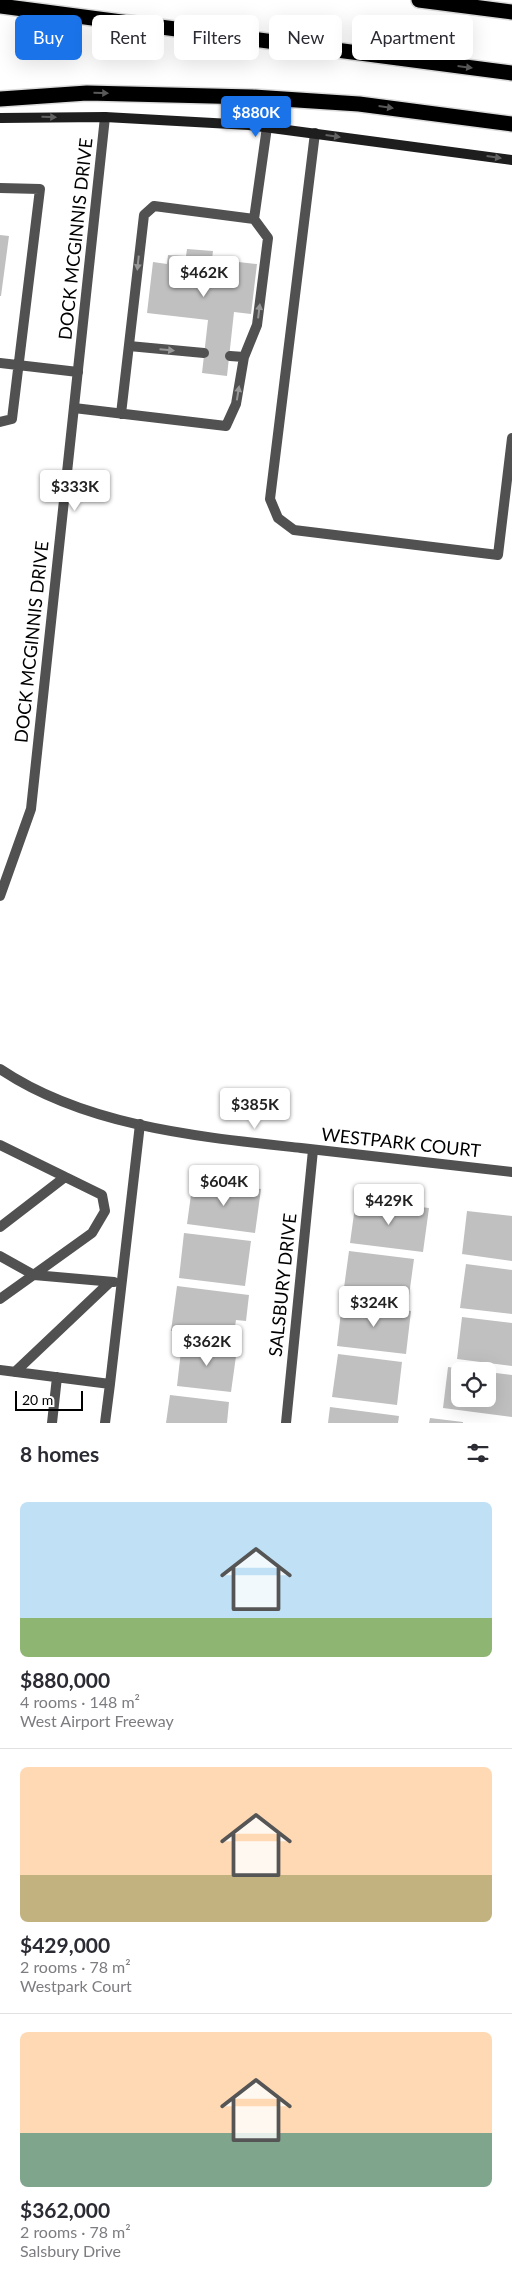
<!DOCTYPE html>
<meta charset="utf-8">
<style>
:root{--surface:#fff;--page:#f2f2f3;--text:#2b2b33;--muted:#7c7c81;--line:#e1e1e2;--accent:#1a73e8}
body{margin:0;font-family:Lato,sans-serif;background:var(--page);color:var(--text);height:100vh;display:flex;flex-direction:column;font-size:19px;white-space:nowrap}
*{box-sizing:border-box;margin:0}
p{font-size:16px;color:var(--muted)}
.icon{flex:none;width:28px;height:28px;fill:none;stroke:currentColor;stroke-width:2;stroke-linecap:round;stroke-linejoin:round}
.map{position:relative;height:1423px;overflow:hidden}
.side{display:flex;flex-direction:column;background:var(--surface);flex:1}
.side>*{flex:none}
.guide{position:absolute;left:15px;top:15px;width:482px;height:45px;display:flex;gap:10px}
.buttons{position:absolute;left:451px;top:1362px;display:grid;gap:10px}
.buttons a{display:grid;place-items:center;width:45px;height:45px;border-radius:8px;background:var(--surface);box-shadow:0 5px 20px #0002;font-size:25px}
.scale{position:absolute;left:15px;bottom:12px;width:68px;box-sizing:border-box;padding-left:5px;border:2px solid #000;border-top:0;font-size:14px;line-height:18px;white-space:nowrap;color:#000;-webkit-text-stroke:4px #fff;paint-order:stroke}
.price{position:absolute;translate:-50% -42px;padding:0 11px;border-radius:5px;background:#fff;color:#222;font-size:16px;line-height:32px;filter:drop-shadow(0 1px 2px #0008)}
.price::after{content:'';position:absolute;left:50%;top:30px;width:15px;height:11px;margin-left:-8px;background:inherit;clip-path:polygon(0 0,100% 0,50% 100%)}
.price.active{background:var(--accent);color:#fff}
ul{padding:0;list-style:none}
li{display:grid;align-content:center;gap:10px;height:265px;padding:0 20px}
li+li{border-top:1px solid var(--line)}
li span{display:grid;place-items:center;height:155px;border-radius:8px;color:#555}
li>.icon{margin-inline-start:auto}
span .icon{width:90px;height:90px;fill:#fffc;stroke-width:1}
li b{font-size:21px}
h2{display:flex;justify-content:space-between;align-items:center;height:60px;padding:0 20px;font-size:21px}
.pill{padding:0 18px;border-radius:8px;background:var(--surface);box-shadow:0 5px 20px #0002;font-size:18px;line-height:45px}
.pill.active{background:var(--accent);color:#fff}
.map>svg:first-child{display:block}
.building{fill:#c0c0c0}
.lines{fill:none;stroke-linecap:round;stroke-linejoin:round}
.motorway-casing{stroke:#dbdbdb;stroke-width:18}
.service{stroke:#515151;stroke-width:10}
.minor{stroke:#515151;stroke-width:10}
.tertiary{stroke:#515151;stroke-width:10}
.secondary{stroke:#1e1e1e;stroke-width:10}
.motorway{stroke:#000;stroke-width:15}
.oneway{fill:#595959}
.oneway2{fill:#626262}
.oneway3{fill:#979797}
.labels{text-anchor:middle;stroke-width:5;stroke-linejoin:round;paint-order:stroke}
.street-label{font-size:18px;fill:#000;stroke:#fff}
</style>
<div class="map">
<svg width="512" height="1423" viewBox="0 0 512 1423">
<rect width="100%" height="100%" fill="#fff"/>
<!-- building -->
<path class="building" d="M 0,235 L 9,236 L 1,296 L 0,296 Z
M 187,249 L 213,251 L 212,259 L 257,264 L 251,314 L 234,312 L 227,376 L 202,373 L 208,320 L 147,313 L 153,262 L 167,264 L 168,255 L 186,256 Z
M 193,1180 L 261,1189 L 255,1233 L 187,1224 Z
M 356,1199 L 429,1208 L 423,1252 L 350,1243 Z
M 467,1211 L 512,1216 L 512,1261 L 462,1254 Z
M 184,1233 L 251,1241 L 245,1286 L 179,1278 Z
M 349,1251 L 414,1259 L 408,1303 L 343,1295 Z
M 466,1264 L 512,1270 L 512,1314 L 460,1308 Z
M 177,1286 L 249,1295 L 246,1321 L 236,1320 L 233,1339 L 171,1331 Z
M 342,1303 L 411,1311 L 406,1354 L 337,1346 Z
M 462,1317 L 512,1323 L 512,1366 L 457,1359 Z
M 182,1342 L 237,1349 L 231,1392 L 177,1386 Z
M 338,1354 L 402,1362 L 397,1405 L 332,1397 Z
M 448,1367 L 473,1370 L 460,1371 L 460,1399 L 488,1399 L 488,1372 L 512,1375 L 512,1417 L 443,1408 Z
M 170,1395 L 229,1402 L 227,1423 L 166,1423 Z
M 330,1407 L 399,1416 L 398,1423 L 328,1423 Z
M 430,1418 L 463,1422 L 463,1423 L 429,1423 Z"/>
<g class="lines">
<defs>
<path id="motorway" d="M 419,0 L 512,12
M 0,6 L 512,73
M 0,99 L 87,93 L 252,97 L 359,104 L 512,124"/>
</defs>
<!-- motorway casing -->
<use href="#motorway" class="motorway-casing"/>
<!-- service -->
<path class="service" d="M 315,133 L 270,499 L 278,518 L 294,530 L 498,555 L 512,438
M 0,188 L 40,189 L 12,419 L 0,422
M 129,346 L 204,353
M 230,356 L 244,357
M 0,363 L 78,372
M 74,408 L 226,426 L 236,404 L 244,357 L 257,325 L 268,238 L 254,219
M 121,414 L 144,215 L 154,206 L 254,219 L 267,127
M 0,1145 L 102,1195 L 105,1211 L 92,1233 L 0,1299
M 0,1227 L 65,1177
M 0,1256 L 34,1275 L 114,1282
M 0,1370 L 110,1384 L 140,1124
M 15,1372 L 110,1282
M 52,1423 L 57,1377
M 105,1423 L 110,1384"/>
<!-- minor -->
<path class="minor" d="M 286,1423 L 313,1150"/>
<!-- tertiary -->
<path class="tertiary" d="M 0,896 L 31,809 L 105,117
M 0,1069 C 86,1127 201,1137 301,1148 C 371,1156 442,1164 512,1172"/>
<!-- secondary -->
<path class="secondary" d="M 0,118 L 105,117 L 249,125 L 512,160"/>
<!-- motorway -->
<use href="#motorway" class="motorway"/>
</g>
<!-- one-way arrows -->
<defs><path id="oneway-solid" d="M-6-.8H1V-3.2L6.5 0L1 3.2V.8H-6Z" transform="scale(1.25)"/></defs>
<g class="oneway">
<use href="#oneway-solid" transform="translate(465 67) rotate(7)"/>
<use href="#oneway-solid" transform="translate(101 93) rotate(1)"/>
<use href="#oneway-solid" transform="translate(386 107) rotate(8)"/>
</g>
<g class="oneway2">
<use href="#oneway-solid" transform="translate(49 117) rotate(1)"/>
<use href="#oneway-solid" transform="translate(333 136) rotate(8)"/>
<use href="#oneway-solid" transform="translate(494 157) rotate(8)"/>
</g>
<g class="oneway3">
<use href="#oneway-solid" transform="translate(138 263) rotate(96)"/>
<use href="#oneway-solid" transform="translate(259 311) rotate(-83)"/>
<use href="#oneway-solid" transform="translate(167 350) rotate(5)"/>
<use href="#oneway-solid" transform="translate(238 393) rotate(-81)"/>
</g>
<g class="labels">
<!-- street labels -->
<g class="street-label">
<text transform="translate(76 239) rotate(-84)" y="6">DOCK MCGINNIS DRIVE</text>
<text transform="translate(32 642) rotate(-84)" y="6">DOCK MCGINNIS DRIVE</text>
<text transform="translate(401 1143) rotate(6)" y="6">WESTPARK COURT</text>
<text transform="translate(283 1285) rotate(-84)" y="6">SALSBURY DRIVE</text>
</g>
</g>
</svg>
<div class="buttons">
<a><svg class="icon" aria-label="locate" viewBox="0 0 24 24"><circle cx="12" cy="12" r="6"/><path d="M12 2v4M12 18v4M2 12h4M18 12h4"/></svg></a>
</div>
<div class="scale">20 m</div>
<b class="price active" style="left:256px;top:138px">$880K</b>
<b class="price" style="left:204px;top:298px">$462K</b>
<b class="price" style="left:75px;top:512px">$333K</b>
<b class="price" style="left:255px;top:1130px">$385K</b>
<b class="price" style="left:224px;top:1207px">$604K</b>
<b class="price" style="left:389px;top:1226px">$429K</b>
<b class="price" style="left:374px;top:1328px">$324K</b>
<b class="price" style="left:207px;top:1367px">$362K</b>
<div class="guide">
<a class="pill active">Buy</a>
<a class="pill">Rent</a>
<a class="pill">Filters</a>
<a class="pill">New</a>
<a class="pill">Apartment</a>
</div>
</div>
<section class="side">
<h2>8 homes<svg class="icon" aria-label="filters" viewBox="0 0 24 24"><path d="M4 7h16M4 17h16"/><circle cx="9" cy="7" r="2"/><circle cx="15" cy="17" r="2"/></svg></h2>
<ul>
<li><span style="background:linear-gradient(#bfe0f5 75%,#8fb573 0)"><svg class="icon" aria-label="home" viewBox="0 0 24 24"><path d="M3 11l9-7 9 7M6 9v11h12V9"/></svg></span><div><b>$880,000</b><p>4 rooms · 148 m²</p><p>West Airport Freeway</p></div></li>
<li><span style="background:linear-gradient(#ffd9b3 70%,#c2b280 0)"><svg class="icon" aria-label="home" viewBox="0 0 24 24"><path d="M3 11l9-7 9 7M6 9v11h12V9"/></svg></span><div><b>$429,000</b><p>2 rooms · 78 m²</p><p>Westpark Court</p></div></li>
<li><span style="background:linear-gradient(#ffd9b3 65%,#7fa58c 0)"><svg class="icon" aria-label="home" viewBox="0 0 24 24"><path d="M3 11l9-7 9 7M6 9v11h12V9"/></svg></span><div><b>$362,000</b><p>2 rooms · 78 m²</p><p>Salsbury Drive</p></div></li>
</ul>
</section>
